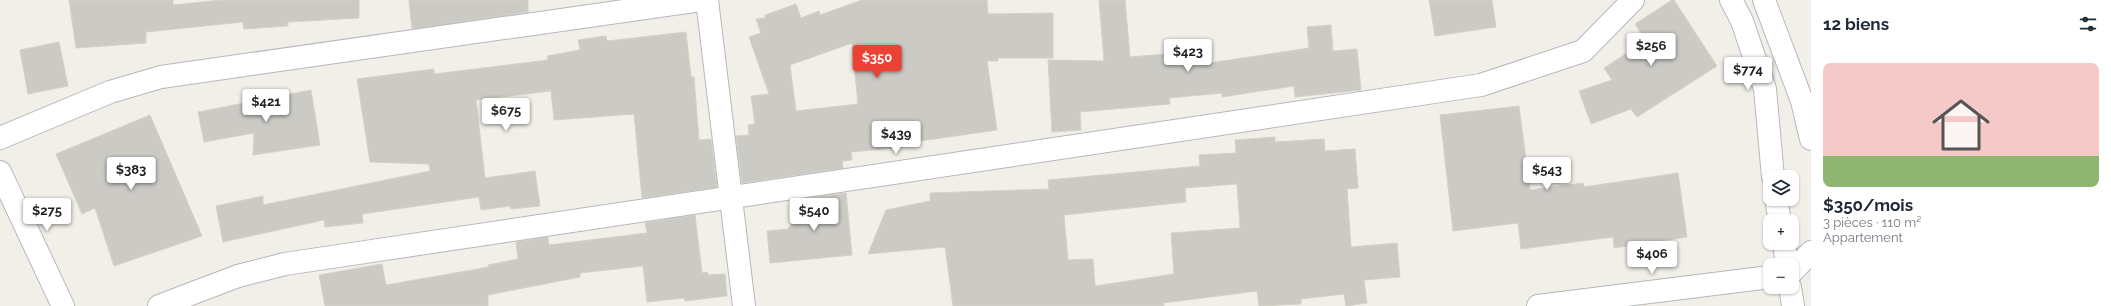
<!DOCTYPE html>
<html lang="fr">
<meta charset="utf-8">
<style>
:root{--surface:#fff;--page:#f2f2f3;--text:#1f2937;--muted:#747a83;--accent:#ea4335}
body{margin:0;font-family:Raleway,sans-serif;background:var(--page);color:var(--text);height:100vh;display:flex;flex-direction:column;font-size:15px;white-space:nowrap}
*{box-sizing:border-box;margin:0}
p{font-size:13px;color:var(--muted)}
.icon{flex:none;width:22px;height:22px;fill:none;stroke:currentColor;stroke-width:2;stroke-linecap:round;stroke-linejoin:round}
.map{position:relative;flex:1;overflow:hidden}
.drawer{display:flex;flex-direction:column;background:var(--surface);width:300px}
.drawer>*{flex:none}
.tools{position:absolute;left:1763px;top:170px;display:grid;gap:8px}
.tools a{display:grid;place-items:center;width:36px;height:36px;border-radius:8px;background:var(--surface);box-shadow:0 1px 3px #0004;font-size:20px}
.price{position:absolute;translate:-50% -34px;padding:0 9px;border-radius:4px;background:#fff;color:#222;font-size:13px;line-height:26px;filter:drop-shadow(0 1px 2px #0008)}
.price::after{content:'';position:absolute;left:50%;top:24px;width:12px;height:9px;margin-left:-6px;background:inherit;clip-path:polygon(0 0,100% 0,50% 100%)}
.price.current{background:var(--accent);color:#fff}
ul{padding:0;list-style:none}
li{display:grid;align-content:center;gap:8px;height:212px;padding:0 12px}
li span{display:grid;place-items:center;height:124px;border-radius:8px;color:#555}
li>.icon{margin-inline-start:auto}
span .icon{width:72px;height:72px;fill:#fffc;stroke-width:1}
li b{font-size:17px}
h2{display:flex;justify-content:space-between;align-items:center;height:48px;padding:0 12px;font-size:17px}
main{display:flex;flex:1;min-height:0}
.map>svg:first-child{display:block}
.building{fill:#cccac5;stroke:#d6d1c6;fill-rule:evenodd}
.lines{fill:none;stroke-linecap:round;stroke-linejoin:round}
.minor-casing{stroke:#b5b8bc;stroke-width:24}
.tertiary-casing{stroke:#b5b8bc;stroke-width:24}
.minor{stroke:#fff;stroke-width:22}
.tertiary{stroke:#fff;stroke-width:22}
</style>
<main>
<div class="map">
<svg width="1811" height="306" viewBox="0 0 1811 306">
<rect width="100%" height="100%" fill="#f1efe8"/>
<!-- building -->
<path class="building" d="M 69,0 L 173,0 L 173,5 L 221,0 L 359,0 L 359,18 L 288,22 L 288,26 L 244,29 L 243,22 L 146,32 L 146,43 L 76,48 Z
M 409,0 L 528,0 L 528,12 L 412,29 Z
M 862,0 L 987,0 L 988,14 L 1053,13 L 1053,58 L 998,58 L 998,61 L 987,61 L 997,130 L 913,142 L 914,146 L 851,152 L 852,160 L 842,161 L 843,168 L 742,183 L 736,136 L 749,135 L 748,125 L 755,124 L 751,96 L 769,94 L 749,37 L 761,33 L 756,19 L 765,18 L 765,15 L 796,4 L 801,18 L 819,11 L 820,15 ZM 852,43 L 858,104 L 796,111 L 790,65 Z
M 1099,0 L 1125,0 L 1130,57 L 1202,51 L 1203,64 L 1309,48 L 1307,27 L 1331,25 L 1333,51 L 1357,49 L 1361,90 L 1295,97 L 1294,86 L 1222,97 L 1222,93 L 1169,98 L 1170,104 L 1080,112 L 1081,130 L 1052,132 L 1048,60 L 1104,61 Z
M 1429,0 L 1492,0 L 1496,27 L 1435,36 Z
M 1672,0 L 1674,0 L 1717,66 L 1637,117 L 1631,109 L 1591,124 L 1579,91 L 1612,80 L 1604,68 L 1646,41 L 1635,24 Z
M 686,32 L 691,77 L 694,77 L 699,140 L 711,139 L 717,187 L 642,198 L 634,114 L 554,120 L 551,91 L 476,100 L 485,178 L 535,171 L 540,206 L 511,209 L 510,206 L 481,210 L 479,197 L 362,214 L 363,223 L 325,227 L 324,220 L 223,242 L 216,206 L 263,196 L 263,205 L 430,171 L 429,164 L 370,162 L 357,79 L 434,69 L 434,74 L 548,60 L 547,56 L 580,50 L 578,40 L 606,36 L 607,41 Z
M 59,42 L 68,86 L 28,94 L 20,50 Z
M 311,90 L 320,145 L 253,155 L 254,133 L 204,142 L 198,112 Z
M 1519,106 L 1530,190 L 1583,183 L 1584,187 L 1678,173 L 1687,237 L 1614,248 L 1613,237 L 1521,249 L 1518,223 L 1453,231 L 1440,115 Z
M 150,115 L 202,236 L 114,266 L 95,208 L 82,214 L 56,154 Z
M 1275,137 L 1275,142 L 1324,139 L 1325,151 L 1355,149 L 1358,188 L 1347,189 L 1351,247 L 1397,243 L 1400,277 L 1364,280 L 1367,303 L 1346,306 L 1344,294 L 1301,299 L 1301,304 L 1259,306 L 1257,291 L 1163,303 L 1164,306 L 953,306 L 945,247 L 868,254 L 886,210 L 930,201 L 930,193 L 1049,189 L 1048,180 L 1200,166 L 1199,155 L 1236,153 L 1235,140 ZM 1237,184 L 1240,228 L 1171,233 L 1174,274 L 1095,286 L 1093,259 L 1068,260 L 1064,215 L 1186,202 L 1185,188 Z
M 846,193 L 852,255 L 770,263 L 767,231 L 788,229 L 809,198 Z
M 695,215 L 702,273 L 708,272 L 708,275 L 725,274 L 727,296 L 685,301 L 684,298 L 647,302 L 643,266 L 580,273 L 580,277 L 488,295 L 488,306 L 325,306 L 319,275 L 382,264 L 386,285 L 489,267 L 488,265 L 518,259 L 516,242 L 548,237 L 549,245 L 647,233 L 645,223 Z"/>
<g class="lines">
<defs>
<path id="minor" d="M 707,0 L 744,306
M 0,138 L 110,92 L 161,77 L 701,0
M 0,172 L 63,306
M 1792,272 L 1811,252
M 159,306 L 238,276 L 285,264 L 1481,85 L 1583,51 L 1633,0
M 1538,306 L 1770,277"/>
<path id="tertiary" d="M 1731,0 L 1742,21 L 1765,89 L 1773,177
M 1764,0 L 1802,101 L 1811,139
M 1776,199 L 1780,221
M 1784,243 L 1787,265
M 1790,287 L 1793,306"/>
</defs>
<!-- minor casing -->
<use href="#minor" class="minor-casing"/>
<!-- tertiary casing -->
<use href="#tertiary" class="tertiary-casing"/>
<!-- minor -->
<use href="#minor" class="minor"/>
<!-- tertiary -->
<use href="#tertiary" class="tertiary"/>
</g>
</svg>
<div class="tools">
<a><svg class="icon" aria-label="layers" viewBox="0 0 24 24"><path d="M12 4l9 5-9 5-9-5zM3 14l9 5 9-5"/></svg></a>
<a>+</a>
<a>−</a>
</div>
<b class="price" style="left:1651px;top:67px">$256</b>
<b class="price" style="left:1188px;top:73px">$423</b>
<b class="price current" style="left:877px;top:79px">$350</b>
<b class="price" style="left:1748px;top:91px">$774</b>
<b class="price" style="left:266px;top:123px">$421</b>
<b class="price" style="left:506px;top:132px">$675</b>
<b class="price" style="left:896px;top:155px">$439</b>
<b class="price" style="left:131px;top:191px">$383</b>
<b class="price" style="left:1547px;top:191px">$543</b>
<b class="price" style="left:47px;top:232px">$275</b>
<b class="price" style="left:814px;top:232px">$540</b>
<b class="price" style="left:1652px;top:275px">$406</b>
</div>
<section class="drawer">
<h2>12 biens<svg class="icon" aria-label="filters" viewBox="0 0 24 24"><path d="M4 7h16M4 17h16"/><circle cx="9" cy="7" r="2"/><circle cx="15" cy="17" r="2"/></svg></h2>
<ul>
<li><span style="background:linear-gradient(#f6c9c9 75%,#8fb573 0)"><svg class="icon" aria-label="home" viewBox="0 0 24 24"><path d="M3 11l9-7 9 7M6 9v11h12V9"/></svg></span><div><b>$350/mois</b><p>3 pièces · 110 m²</p><p>Appartement</p></div></li>
</ul>
</section>
</main>
